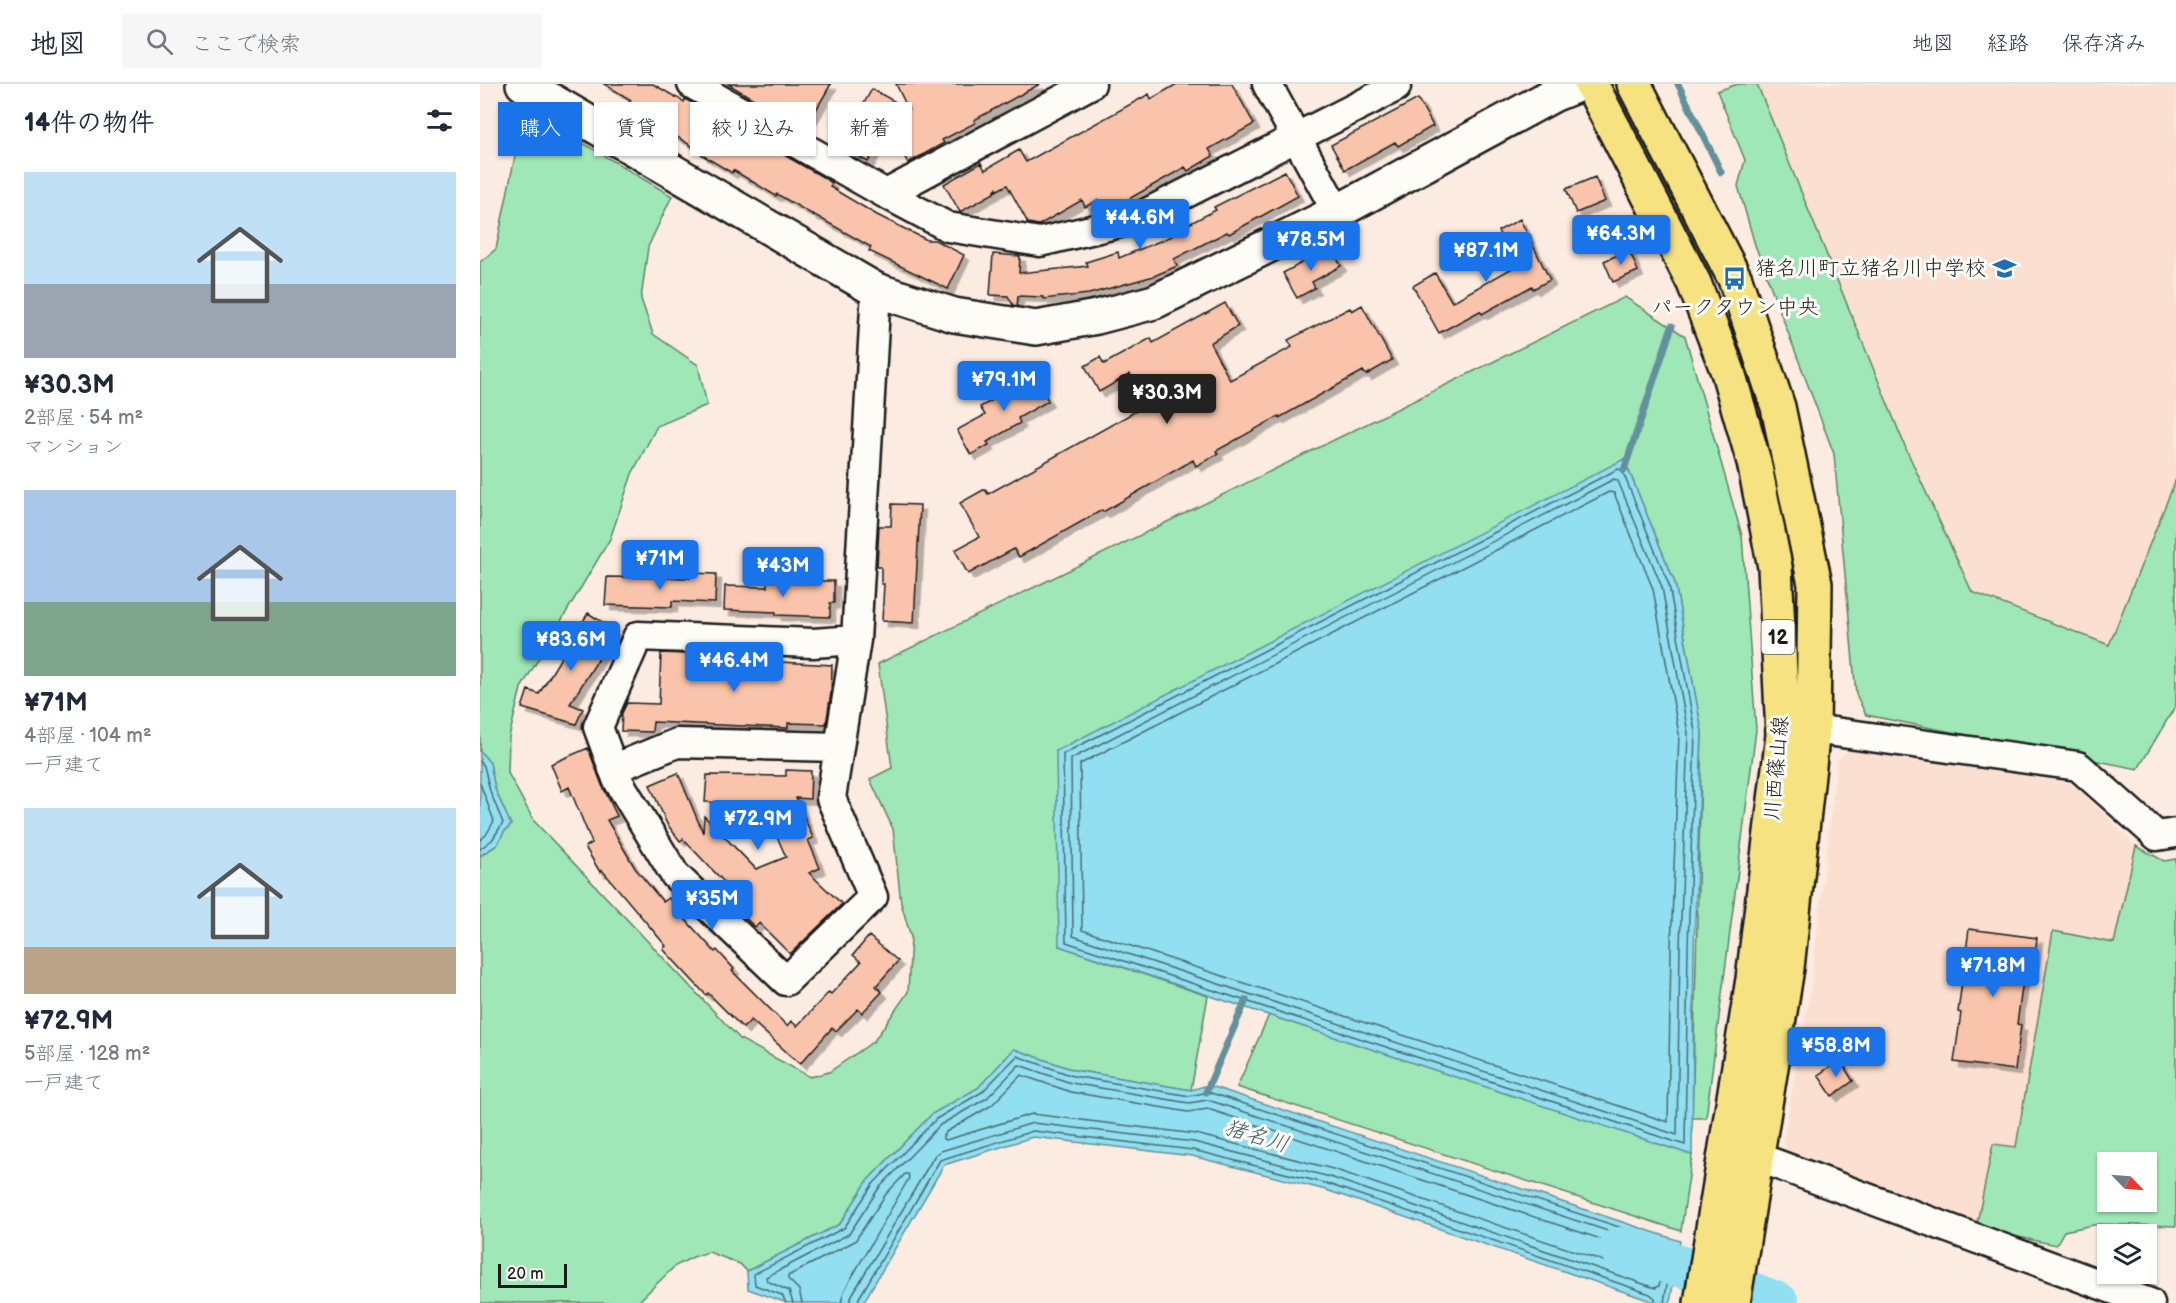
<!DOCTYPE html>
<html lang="ja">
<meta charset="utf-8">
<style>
:root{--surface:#fff;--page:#f6f6f7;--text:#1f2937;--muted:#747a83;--line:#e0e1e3;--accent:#1a73e8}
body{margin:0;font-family:"Balsamiq Sans","Klee One",sans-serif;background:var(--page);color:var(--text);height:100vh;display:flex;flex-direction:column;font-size:22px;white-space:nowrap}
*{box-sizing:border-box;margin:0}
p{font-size:20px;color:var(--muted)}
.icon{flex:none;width:33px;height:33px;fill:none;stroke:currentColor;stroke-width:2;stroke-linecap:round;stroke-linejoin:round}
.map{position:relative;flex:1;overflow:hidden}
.sheet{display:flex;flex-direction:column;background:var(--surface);width:480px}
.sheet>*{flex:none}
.guide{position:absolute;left:18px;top:18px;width:570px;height:54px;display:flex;gap:12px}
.needle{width:39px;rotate:115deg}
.buttons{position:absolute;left:1617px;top:1068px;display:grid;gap:12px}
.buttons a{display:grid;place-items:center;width:60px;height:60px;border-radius:0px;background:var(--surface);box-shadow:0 2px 4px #0004;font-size:30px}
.scale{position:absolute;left:18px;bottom:15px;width:69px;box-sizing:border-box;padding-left:6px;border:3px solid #1c1c1c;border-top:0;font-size:16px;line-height:21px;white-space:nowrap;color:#1c1c1c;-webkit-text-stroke:4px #fdfcf7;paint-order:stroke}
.price{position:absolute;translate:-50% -51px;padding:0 14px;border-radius:6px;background:var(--accent);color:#fff;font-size:20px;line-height:39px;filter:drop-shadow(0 2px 3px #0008)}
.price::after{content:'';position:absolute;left:50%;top:36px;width:18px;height:14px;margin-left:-9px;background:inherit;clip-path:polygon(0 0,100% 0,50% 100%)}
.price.active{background:#222;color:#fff}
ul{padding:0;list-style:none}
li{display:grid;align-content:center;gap:12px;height:318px;padding:0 24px}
li span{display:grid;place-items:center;height:186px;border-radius:0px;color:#555}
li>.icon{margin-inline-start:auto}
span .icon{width:108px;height:108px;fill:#fffc;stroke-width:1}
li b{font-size:26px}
h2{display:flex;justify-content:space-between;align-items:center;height:72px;padding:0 24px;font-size:26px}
.chip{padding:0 21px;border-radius:0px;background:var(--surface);box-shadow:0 2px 4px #0004;font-size:21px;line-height:54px}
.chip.active{background:var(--accent);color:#fff}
header{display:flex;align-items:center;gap:36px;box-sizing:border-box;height:84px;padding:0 30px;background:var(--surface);border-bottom:2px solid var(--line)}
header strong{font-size:28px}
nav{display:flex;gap:33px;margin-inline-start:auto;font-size:21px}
.search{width:420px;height:54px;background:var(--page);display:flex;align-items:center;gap:15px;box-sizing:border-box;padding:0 21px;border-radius:0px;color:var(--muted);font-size:22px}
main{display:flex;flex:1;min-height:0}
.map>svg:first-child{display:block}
.built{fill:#fbdfd0}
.green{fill:#9fe7b6;stroke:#5e8269;stroke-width:1.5;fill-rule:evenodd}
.water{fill:#91dff0;stroke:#62919b;stroke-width:1.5}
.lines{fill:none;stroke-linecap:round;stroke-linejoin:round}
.shore{stroke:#4b6a71;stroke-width:1.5}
.stream{stroke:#62919b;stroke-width:7}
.river{stroke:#91dff0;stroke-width:42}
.building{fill:#f9c4ab;stroke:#1c1c1c;stroke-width:1.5;filter:url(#shadow)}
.street-casing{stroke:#1c1c1c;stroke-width:33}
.secondary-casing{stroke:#1c1c1c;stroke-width:38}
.primary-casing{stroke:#1c1c1c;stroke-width:38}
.street{stroke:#fdfcf7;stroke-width:28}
.secondary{stroke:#fdfcf7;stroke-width:33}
.primary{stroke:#f7e281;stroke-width:33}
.labels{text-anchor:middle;stroke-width:6;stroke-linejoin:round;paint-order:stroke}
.shield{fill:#fdfcf7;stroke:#605f5e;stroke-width:1.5}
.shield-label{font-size:20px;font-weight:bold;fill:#1c1c1c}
.poi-label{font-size:21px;fill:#1c1c1c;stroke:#fdfcf7;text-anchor:end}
.street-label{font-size:21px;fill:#1c1c1c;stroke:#fdfcf7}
.water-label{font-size:22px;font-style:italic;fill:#456066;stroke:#fdfcf7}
</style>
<header>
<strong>地図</strong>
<div class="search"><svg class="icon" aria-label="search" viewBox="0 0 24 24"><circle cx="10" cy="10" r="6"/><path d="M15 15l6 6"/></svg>ここで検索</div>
<nav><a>地図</a><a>経路</a><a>保存済み</a></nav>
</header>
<main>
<section class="sheet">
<h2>14件の物件<svg class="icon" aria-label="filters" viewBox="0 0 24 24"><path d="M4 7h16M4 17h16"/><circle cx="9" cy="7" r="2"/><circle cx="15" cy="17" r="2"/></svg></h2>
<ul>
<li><span style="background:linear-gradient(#bfe0f5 60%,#9aa5b1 0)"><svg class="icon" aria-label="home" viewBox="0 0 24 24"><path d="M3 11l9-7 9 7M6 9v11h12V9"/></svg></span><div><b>¥30.3M</b><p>2部屋 · 54 m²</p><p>マンション</p></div></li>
<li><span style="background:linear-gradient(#a9c7e8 60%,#7fa58c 0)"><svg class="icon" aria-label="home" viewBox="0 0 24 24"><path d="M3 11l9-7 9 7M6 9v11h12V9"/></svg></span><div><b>¥71M</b><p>4部屋 · 104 m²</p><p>一戸建て</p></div></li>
<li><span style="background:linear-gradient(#bfe0f5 75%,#b9a48a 0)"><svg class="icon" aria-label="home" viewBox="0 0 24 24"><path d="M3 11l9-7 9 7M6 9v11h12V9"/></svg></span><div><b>¥72.9M</b><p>5部屋 · 128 m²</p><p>一戸建て</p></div></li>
</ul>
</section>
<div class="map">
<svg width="1696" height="1219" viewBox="0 0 1696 1219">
<defs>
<filter id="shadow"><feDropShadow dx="5.5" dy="5.5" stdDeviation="0" flood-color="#0004"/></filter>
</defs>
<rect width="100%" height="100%" fill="#fcebe0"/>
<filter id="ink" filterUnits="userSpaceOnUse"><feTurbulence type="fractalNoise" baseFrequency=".0167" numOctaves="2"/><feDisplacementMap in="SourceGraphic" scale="12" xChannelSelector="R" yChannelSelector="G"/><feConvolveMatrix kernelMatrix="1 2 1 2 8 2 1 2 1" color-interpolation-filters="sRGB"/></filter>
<g filter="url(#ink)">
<!-- built -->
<path class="built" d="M 1277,0 L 1696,0 L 1696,395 L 1629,561 L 1492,508 L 1427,367 Z
M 1373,664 L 1575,695 L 1594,700 L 1656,762 L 1634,859 L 1573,848 L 1536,1064 L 1513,1060 L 1496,1144 L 1314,1077 L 1303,1058 L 1331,904 L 1357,676 Z"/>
<!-- green -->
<path class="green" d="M 1258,0 L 1277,0 L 1427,367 L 1492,508 L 1629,561 L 1696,395 L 1696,621 L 1658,685 L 1386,631 L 1376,610 L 1354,370 L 1275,161 L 1258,102 L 1265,76 L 1237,7 Z
M 91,52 L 192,112 L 168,163 L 161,215 L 173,250 L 218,281 L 227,321 L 177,342 L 152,390 L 130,455 L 41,604 L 29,653 L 28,689 L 54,737 L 260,955 L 330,993 L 349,988 L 394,957 L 428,908 L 431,853 L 421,819 L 413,745 L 390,695 L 412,684 L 398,580 L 1145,213 L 1205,252 L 1262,452 L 1276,646 L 1226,1034 L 1212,1034 L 1222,648 L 1195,499 L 1144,375 L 579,862 L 728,912 L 711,1006 L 594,986 L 534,965 L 498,1004 L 452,1030 L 388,1096 L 360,1140 L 267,1187 L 260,1180 L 229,1168 L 213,1173 L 195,1182 L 157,1219 L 0,1219 L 0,772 L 17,761 L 24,748 L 31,741 L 15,705 L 10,679 L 0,667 L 0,178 L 16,165 L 35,72 Z
M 1656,762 L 1684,777 L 1696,775 L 1696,1142 L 1619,1140 L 1584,1147 L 1576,1161 L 1496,1144 L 1513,1060 L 1536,1063 L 1573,847 L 1634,859 ZM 1628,1078 L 1666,1078 L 1666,1118 L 1628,1118 Z
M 789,931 L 1212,1071 L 1201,1147 L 757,1003 Z"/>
<!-- water -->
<path class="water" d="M 1144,375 L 1195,499 L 1222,648 L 1214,863 L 1212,1071 L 579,862 L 576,667 Z
M 0,667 L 10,679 L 15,705 L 31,741 L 24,748 L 17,761 L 0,772 Z
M 534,965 L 594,986 L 711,1006 L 728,1001 L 1200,1157 L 1190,1219 L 1177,1219 L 846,1106 L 712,1072 L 553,1053 L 464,1081 L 383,1219 L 307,1219 L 268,1205 L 267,1187 L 360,1140 L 388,1096 L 452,1030 L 498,1004 Z"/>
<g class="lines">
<!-- shore -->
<path class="shore" d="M 1138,385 L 1142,386 L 1189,501 L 1215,648 L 1208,863 L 1205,1061 L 586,858 L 583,670 Z
M 1134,395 L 1138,397 L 1182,503 L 1208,649 L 1200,863 L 1197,1051 L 593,852 L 591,675 Z
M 1129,408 L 1134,409 L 1173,505 L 1199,650 L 1191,863 L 1188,1038 L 602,846 L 600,680 Z
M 0,677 L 4,682 L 10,707 L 23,739 L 12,756 L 0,765
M 0,699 L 14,737 L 6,751 L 0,756
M 541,991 L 591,1008 L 708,1028 L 728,1025 L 1172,1172 L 1174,1175 L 1172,1190 L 1168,1192 L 853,1085 L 716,1050 L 552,1030 L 466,1056 L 463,1055 L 463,1052 L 466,1048 L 512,1021 Z
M 306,1219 L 302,1211 L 275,1201 L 274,1190 L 364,1144 L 393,1100 L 456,1035 L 502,1008 L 537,972 L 593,992 L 710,1012 L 728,1008 L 1191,1160 L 1193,1163 L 1184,1219
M 313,1219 L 309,1207 L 287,1197 L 286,1193 L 369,1150 L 399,1104 L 460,1041 L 507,1014 L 539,981 L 591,999 L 709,1019 L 728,1016 L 1183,1165 L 1185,1168 L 1179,1202 L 1175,1204 L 850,1093 L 714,1058 L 553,1039 L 461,1067 L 455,1071 L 372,1211 L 370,1219
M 322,1219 L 319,1206 L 308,1195 L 308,1192 L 375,1157 L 406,1110 L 425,1090 L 428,1090 L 429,1094 L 364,1207 L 361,1219
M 378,1219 L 379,1214 L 460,1076 L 553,1047 L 713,1066 L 848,1100 L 1170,1210 L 1175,1214 L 1175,1219"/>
<!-- stream -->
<path class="stream" d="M 1198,0 L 1241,88
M 1144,386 L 1192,242
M 726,1008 L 766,916"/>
<!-- river -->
<path class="river" d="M 1140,1164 L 1209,1185 L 1298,1219"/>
</g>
<!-- building -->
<path class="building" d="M 124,0 L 173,0 L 204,18 L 205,15 L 341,92 L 352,99 L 350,103 L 397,131 L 447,156 L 455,156 L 484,171 L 468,205 L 389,167 L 391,163 L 333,130 L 333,131 L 297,110 L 296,112 L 253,86 L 252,89 L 222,71 L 223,69 L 167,34 L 166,36 L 145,24 L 151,16 Z
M 248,0 L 351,0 L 325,45 Z
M 416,0 L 560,0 L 494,36 L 495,39 L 462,56 L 464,59 L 428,79 L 408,44 L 388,78 L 360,62 L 392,5 L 428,25 Z
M 697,0 L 752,0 L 774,40 L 729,65 L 733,72 L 708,87 L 705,83 L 633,124 L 624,126 L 618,116 L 605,123 L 602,116 L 559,141 L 548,139 L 527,101 L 516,107 L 517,103 L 514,109 L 480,128 L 464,100 L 501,79 L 505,86 L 539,66 L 546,78 L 669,10 L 671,15 Z
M 938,15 L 953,42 L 918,62 L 915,58 L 865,86 L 851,61 Z
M 805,87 L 818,112 L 749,150 L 747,148 L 694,175 L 697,182 L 674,192 L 609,210 L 563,215 L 563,213 L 538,212 L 537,222 L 533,221 L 528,212 L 510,211 L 513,170 L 540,172 L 539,189 L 608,182 L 606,178 L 638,168 L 639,174 L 692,152 L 691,149 L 736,126 L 734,123 Z
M 1115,93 L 1125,117 L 1096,129 L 1086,105 Z
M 1040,135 L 1070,196 L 1053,205 L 1052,202 L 1002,230 L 1000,227 L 959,249 L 933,202 L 955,189 L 972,218 L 1036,182 L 1018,147 Z
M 851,163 L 861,182 L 832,198 L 835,204 L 817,214 L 803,189 Z
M 1149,166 L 1158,187 L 1133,198 L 1124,177 Z
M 745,219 L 758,242 L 730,259 L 750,296 L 812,263 L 808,256 L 870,224 L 872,227 L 882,221 L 912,276 L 886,291 L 883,287 L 799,334 L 799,332 L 736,367 L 738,370 L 716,382 L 713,376 L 623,428 L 622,426 L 539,473 L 534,465 L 488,490 L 475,466 L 499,453 L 480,419 L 505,405 L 508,410 L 667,321 L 650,290 L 619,308 L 605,282 L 620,273 L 624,280 L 671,254 L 673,259 Z
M 550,284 L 568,317 L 538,334 L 540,339 L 507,358 L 509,361 L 491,371 L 477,346 L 505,331 L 500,323 L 531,306 L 526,297 Z
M 412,420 L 440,421 L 434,539 L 402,537 L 404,500 L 401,500 L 401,483 L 397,483 L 399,442 L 411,442 Z
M 211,489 L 236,490 L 235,519 L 192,517 L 192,523 L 125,521 L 127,493 L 210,494 Z
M 287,497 L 354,497 L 354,519 L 350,519 L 350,533 L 296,531 L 296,528 L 244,526 L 245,502 L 287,503 Z
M 108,529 L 136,547 L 90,620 L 103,625 L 96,640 L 42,624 L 48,606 L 59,610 Z
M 181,569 L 301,574 L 301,578 L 352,581 L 351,609 L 346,640 L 308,639 L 308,644 L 173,638 L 172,648 L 141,647 L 142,629 L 147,619 L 179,620 Z
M 108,664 L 122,701 L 137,732 L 127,736 L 155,784 L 183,818 L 189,814 L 204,832 L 203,833 L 235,868 L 237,866 L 254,885 L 252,887 L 307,942 L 311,937 L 317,942 L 349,908 L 351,910 L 381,878 L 373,871 L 389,852 L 418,877 L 396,902 L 402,908 L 382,929 L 378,925 L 356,947 L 352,944 L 320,980 L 271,936 L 263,944 L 228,909 L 226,911 L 183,865 L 186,862 L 122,786 L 120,788 L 105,763 L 112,759 L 89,703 L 82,707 L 71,680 Z
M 306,686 L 331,687 L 330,715 L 316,714 L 333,754 L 328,756 L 340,784 L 329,789 L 362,820 L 310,870 L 279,839 L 275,843 L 259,828 L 266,821 L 203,755 L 200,757 L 187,740 L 170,701 L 198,689 L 223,749 L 224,732 L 276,785 L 306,773 L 283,721 L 225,718 L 227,691 L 306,692 Z
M 1489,845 L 1557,854 L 1552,891 L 1544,889 L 1537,940 L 1541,941 L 1535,986 L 1474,978 L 1481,929 L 1478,928 Z
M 1360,976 L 1373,997 L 1352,1012 L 1338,991 Z"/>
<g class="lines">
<defs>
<path id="street" d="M 212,0 L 406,110 L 468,143 L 560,158 L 653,136 L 916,3 L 915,0
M 787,0 L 857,128
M 406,110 L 611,0
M 376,556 L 333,559 L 158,552 L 118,643 L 137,695 L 195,791 L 306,897 L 393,813 L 351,714 L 376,556 L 396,206
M 1333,645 L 1598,682 L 1677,752 L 1696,749
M 133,685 L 197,659 L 359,663
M 1277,1073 L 1670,1219"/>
<path id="secondary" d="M 43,0 L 396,206 L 474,231 L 556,244 L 617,233 L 674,218 L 857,128 L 1073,11 L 1100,0"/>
<path id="primary" d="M 1111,0 L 1214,199 L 1248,288 L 1274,378 L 1295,483 L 1303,651 L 1273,895 L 1221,1219
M 1154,0 L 1255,195 L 1298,323 L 1335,500 L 1333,645 L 1307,884 L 1253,1219"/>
</defs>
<!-- street casing -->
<use href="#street" class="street-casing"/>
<!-- secondary casing -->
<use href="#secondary" class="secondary-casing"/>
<!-- primary casing -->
<use href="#primary" class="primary-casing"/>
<!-- street -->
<use href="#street" class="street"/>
<!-- secondary -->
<use href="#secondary" class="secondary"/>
<!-- primary -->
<use href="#primary" class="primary"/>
</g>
</g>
<!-- icons -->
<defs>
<symbol id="school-bare" viewBox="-9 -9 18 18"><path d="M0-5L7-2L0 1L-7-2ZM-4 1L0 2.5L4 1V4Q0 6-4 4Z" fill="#1f6fb2" stroke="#fdfcf7" stroke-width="2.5" paint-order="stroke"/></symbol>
<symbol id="bus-bare" viewBox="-9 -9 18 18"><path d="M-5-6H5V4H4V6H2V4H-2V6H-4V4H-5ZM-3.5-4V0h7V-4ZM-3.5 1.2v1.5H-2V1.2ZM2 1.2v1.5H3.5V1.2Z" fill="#1f6fb2" stroke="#fdfcf7" stroke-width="2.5" paint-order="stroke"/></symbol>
</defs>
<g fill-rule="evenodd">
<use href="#school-bare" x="1508" y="168" width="33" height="33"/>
<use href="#bus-bare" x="1238" y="178" width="33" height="33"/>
</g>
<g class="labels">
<!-- shield labels -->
<rect class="shield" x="1281.5" y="536" width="33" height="34" rx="4.5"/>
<g class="shield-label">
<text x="1298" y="560">12</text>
</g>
<!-- poi labels -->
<g class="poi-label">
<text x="1506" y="191">猪名川町立猪名川中学校</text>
<text x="1255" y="230" text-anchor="middle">パークタウン中央</text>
</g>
<!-- street labels -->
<g class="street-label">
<text transform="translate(1296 684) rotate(-85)" y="7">川西篠山線</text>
</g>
<!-- water labels -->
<g class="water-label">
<text transform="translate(777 1051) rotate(17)" y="8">猪名川</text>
</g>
</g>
</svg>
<div class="buttons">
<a><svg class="needle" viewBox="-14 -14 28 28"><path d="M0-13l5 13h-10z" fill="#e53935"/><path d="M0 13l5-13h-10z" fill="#747a83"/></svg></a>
<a><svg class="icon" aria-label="layers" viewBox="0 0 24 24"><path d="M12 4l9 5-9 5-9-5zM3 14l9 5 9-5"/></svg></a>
</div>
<div class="scale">20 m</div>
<b class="price" style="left:660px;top:166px">¥44.6M</b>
<b class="price" style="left:1141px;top:182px">¥64.3M</b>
<b class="price" style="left:831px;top:188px">¥78.5M</b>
<b class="price" style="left:1006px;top:199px">¥87.1M</b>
<b class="price" style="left:524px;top:328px">¥79.1M</b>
<b class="price active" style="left:687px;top:341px">¥30.3M</b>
<b class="price" style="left:180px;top:507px">¥71M</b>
<b class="price" style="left:303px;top:514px">¥43M</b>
<b class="price" style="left:91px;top:588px">¥83.6M</b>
<b class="price" style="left:254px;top:609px">¥46.4M</b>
<b class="price" style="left:278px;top:767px">¥72.9M</b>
<b class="price" style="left:232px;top:847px">¥35M</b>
<b class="price" style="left:1513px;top:914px">¥71.8M</b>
<b class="price" style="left:1356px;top:994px">¥58.8M</b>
<div class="guide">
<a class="chip active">購入</a>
<a class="chip">賃貸</a>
<a class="chip">絞り込み</a>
<a class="chip">新着</a>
</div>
</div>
</main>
